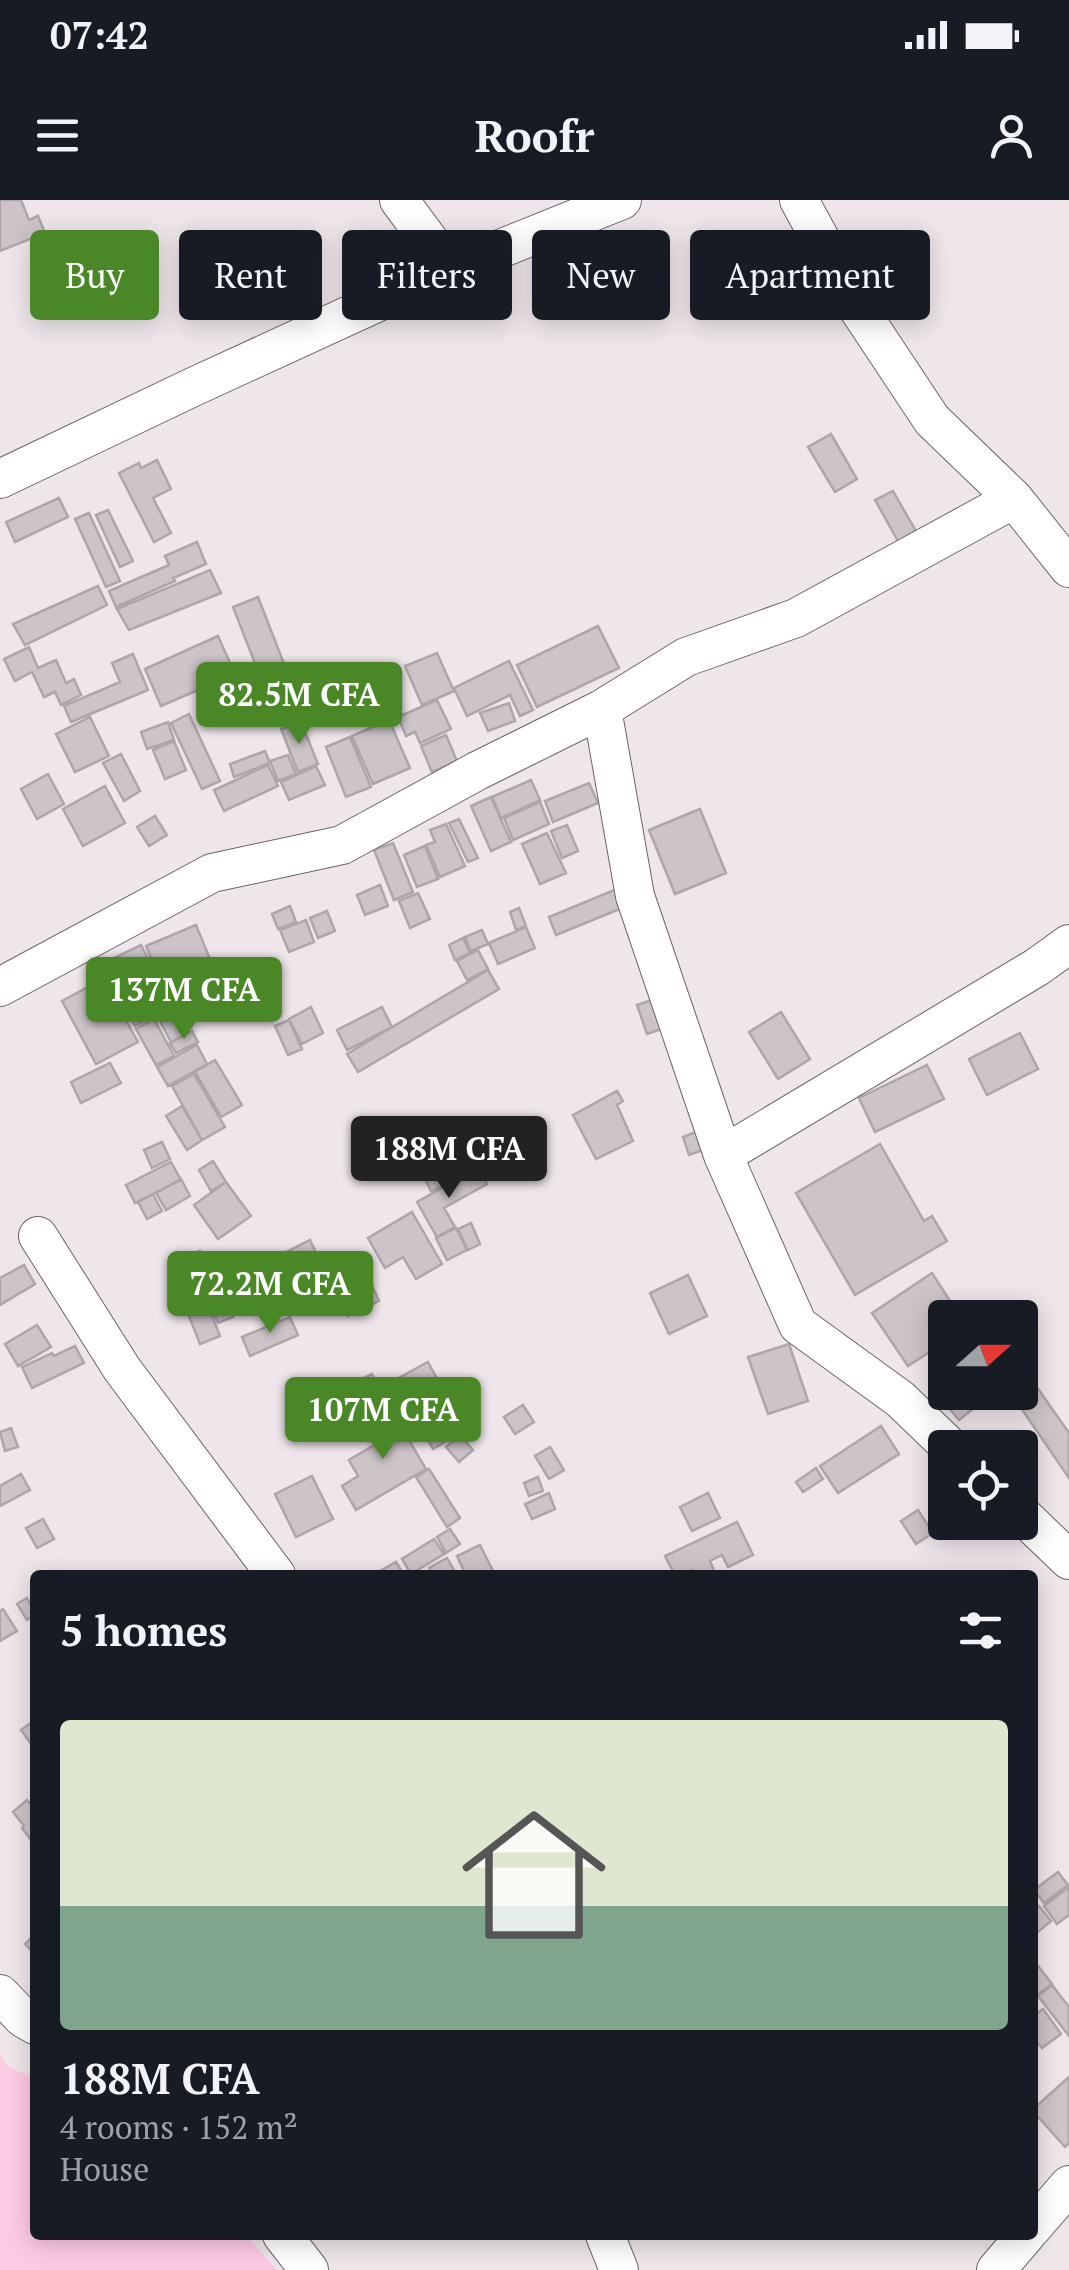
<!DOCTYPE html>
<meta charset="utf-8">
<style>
:root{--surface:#171b24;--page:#242831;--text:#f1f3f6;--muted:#9ea1a6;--accent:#4a8827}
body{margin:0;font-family:"PT Serif",serif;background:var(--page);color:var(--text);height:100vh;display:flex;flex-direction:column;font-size:38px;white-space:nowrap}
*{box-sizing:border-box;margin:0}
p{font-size:32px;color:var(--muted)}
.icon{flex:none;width:55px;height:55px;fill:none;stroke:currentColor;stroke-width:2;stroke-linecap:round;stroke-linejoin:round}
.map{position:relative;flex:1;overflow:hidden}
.panel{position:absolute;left:30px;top:1370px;width:1008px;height:670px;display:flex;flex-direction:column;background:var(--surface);border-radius:10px;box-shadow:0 5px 25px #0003}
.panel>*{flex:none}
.banner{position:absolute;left:30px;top:30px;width:1010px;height:90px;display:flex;gap:20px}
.needle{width:65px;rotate:69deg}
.tools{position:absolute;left:928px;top:1100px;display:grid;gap:20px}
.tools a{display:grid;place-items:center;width:110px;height:110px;border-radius:10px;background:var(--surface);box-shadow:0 5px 25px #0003;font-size:50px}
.price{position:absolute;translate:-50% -85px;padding:0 22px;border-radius:10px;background:var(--accent);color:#fff;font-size:32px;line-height:65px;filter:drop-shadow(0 2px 5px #0008)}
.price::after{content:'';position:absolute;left:50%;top:60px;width:30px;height:22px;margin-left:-15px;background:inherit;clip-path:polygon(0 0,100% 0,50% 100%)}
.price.current{background:#222;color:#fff}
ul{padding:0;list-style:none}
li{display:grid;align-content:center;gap:20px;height:530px;padding:0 30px}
li span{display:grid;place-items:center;height:310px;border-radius:10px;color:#555}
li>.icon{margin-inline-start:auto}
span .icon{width:180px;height:180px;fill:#fffc;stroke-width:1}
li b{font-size:42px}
h2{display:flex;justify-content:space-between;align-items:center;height:120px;padding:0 30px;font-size:42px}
.pill{padding:0 35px;border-radius:10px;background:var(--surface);box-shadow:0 5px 25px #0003;font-size:35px;line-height:90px}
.pill.current{background:var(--accent);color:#fff}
.status{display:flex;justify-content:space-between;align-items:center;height:70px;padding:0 50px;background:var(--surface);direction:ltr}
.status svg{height:28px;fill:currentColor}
header{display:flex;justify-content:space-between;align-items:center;height:130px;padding:0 30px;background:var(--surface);font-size:45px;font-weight:700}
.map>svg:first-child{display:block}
.green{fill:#fdcae4}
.building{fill:#ccc4c8;stroke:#aea6aa;stroke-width:2.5}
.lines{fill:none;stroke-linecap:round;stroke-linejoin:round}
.minor-casing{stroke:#6c6468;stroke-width:40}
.minor{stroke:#fff;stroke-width:38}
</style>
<div class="status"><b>07:42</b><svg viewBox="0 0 49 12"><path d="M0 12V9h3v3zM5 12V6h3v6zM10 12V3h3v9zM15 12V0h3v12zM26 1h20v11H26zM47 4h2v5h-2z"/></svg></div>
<header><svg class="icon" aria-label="menu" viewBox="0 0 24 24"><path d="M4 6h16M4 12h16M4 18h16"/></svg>Roofr<svg class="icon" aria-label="person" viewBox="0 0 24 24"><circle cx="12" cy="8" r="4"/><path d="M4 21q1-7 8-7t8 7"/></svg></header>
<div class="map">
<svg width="1069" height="2070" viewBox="0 0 1069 2070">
<rect width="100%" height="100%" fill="#eee6ea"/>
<!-- green -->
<path class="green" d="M 0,1853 L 7,1866 L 35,1879 L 35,2035 L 246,2035 L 277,2070 L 0,2070 Z"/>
<!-- building -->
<path class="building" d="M 0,0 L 21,0 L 29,20 L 38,16 L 45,33 L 0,51 Z
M 831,234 L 857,279 L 835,292 L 808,247 Z
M 157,260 L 171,289 L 153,298 L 171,333 L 154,342 L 119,273 L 139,263 L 141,268 Z
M 893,291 L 917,333 L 899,343 L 875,300 Z
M 59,298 L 68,317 L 15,342 L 6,322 Z
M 108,310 L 133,361 L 120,367 L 96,315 Z
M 89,313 L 120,381 L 106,387 L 75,319 Z
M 197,342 L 206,364 L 173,378 L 175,381 L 116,407 L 109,391 L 169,365 L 165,356 Z
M 210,370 L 221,393 L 129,430 L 117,409 Z
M 98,386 L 107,405 L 25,445 L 13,424 Z
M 258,397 L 297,497 L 272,507 L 233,407 Z
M 598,426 L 619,468 L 537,507 L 517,465 Z
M 218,436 L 235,474 L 161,506 L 145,469 Z
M 29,447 L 38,468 L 56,460 L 66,483 L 74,479 L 81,495 L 61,505 L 55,492 L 44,497 L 32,472 L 15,481 L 4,459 Z
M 437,453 L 454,491 L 422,505 L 405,466 Z
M 133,454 L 148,490 L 71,522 L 64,506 L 120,482 L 112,463 Z
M 509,461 L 533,510 L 520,516 L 510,495 L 467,516 L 454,488 Z
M 437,500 L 451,529 L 420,543 L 415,532 L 406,536 L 398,517 Z
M 509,503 L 515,521 L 488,531 L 480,513 Z
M 189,514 L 220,581 L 202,589 L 171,523 Z
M 90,517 L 109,556 L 75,572 L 56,534 Z
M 389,520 L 410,568 L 373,584 L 352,536 Z
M 168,522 L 174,540 L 147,549 L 141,532 Z
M 301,522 L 318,564 L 298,572 L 281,529 Z
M 446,535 L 457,561 L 432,572 L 421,546 Z
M 350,537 L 371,587 L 346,597 L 326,547 Z
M 174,541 L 186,570 L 165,579 L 153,550 Z
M 265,551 L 270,563 L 234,577 L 230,564 Z
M 121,554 L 140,591 L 124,601 L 103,563 Z
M 288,555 L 296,574 L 278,581 L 270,561 Z
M 268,565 L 278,586 L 224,611 L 214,590 Z
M 316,566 L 325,585 L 289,600 L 281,582 Z
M 48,574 L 64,604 L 37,619 L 21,589 Z
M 531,580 L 540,600 L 501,618 L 492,597 Z
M 589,583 L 598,603 L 553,622 L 545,601 Z
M 105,586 L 125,623 L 83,646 L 63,609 Z
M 491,597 L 511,642 L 491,651 L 471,606 Z
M 540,602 L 549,624 L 513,640 L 504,618 Z
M 700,609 L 726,673 L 675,694 L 649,630 Z
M 155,616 L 167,635 L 149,646 L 137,627 Z
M 459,619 L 478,658 L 468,662 L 449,623 Z
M 446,624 L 465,666 L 440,677 L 426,645 L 435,642 L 430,630 Z
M 567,625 L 578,651 L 562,658 L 551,631 Z
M 547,633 L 566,673 L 540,684 L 522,644 Z
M 393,643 L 413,692 L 394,700 L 374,650 Z
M 425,646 L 438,679 L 417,687 L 404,655 Z
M 380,685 L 388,706 L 365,715 L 357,695 Z
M 619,688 L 627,706 L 556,735 L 549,717 Z
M 418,693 L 430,719 L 410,728 L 399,701 Z
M 290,706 L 296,722 L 278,729 L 272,714 Z
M 519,708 L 526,726 L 516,730 L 510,712 Z
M 327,711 L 335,731 L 318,738 L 310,718 Z
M 306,720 L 314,742 L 289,752 L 280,730 Z
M 196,725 L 210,759 L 160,780 L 146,746 Z
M 526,727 L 535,748 L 498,764 L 489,743 Z
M 482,730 L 488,744 L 471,751 L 465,737 Z
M 463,738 L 470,753 L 455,760 L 449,745 Z
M 141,745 L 150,763 L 138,769 L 136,766 L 120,774 L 112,759 Z
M 478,750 L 488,769 L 467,780 L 457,761 Z
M 146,768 L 183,836 L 171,842 L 135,774 Z
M 488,770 L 499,789 L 358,872 L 347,854 Z
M 130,775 L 152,817 L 135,826 L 112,785 Z
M 103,779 L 138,842 L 96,864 L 62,801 Z
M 657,798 L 668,827 L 647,834 L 637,805 Z
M 311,807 L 323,833 L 302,844 L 289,819 Z
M 382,807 L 392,827 L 347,850 L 337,830 Z
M 781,812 L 810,859 L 778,879 L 749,832 Z
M 154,819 L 174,856 L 156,865 L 136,829 Z
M 289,820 L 302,849 L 288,855 L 275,826 Z
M 192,831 L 198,842 L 176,853 L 170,843 Z
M 1020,833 L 1038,869 L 987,895 L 969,859 Z
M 197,845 L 207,864 L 168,886 L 157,867 Z
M 215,860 L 242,905 L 221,917 L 195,872 Z
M 110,863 L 121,883 L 81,903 L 71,882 Z
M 927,865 L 944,899 L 875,932 L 859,898 Z
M 194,874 L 225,927 L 202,940 L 172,886 Z
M 617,891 L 623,901 L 617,905 L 633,941 L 596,959 L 573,915 Z
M 182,906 L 202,940 L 187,950 L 166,916 Z
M 459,930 L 467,947 L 445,957 L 437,941 Z
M 698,931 L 706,949 L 689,955 L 683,937 Z
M 162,942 L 170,959 L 152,968 L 144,950 Z
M 880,944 L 924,1021 L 932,1016 L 947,1041 L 855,1095 L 796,993 Z
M 400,946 L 409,963 L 392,972 L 383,956 Z
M 468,950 L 477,968 L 431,991 L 422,973 Z
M 213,961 L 226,982 L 211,991 L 199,970 Z
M 171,962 L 181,980 L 135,1003 L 126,985 Z
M 478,968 L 487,984 L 444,1008 L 455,1027 L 437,1037 L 417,1002 Z
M 181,979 L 190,996 L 166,1010 L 156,993 Z
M 226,982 L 251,1016 L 218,1039 L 194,1005 Z
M 153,994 L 162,1011 L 147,1019 L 138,1002 Z
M 412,1012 L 442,1064 L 416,1079 L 403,1057 L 385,1068 L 368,1038 Z
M 471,1023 L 480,1044 L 468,1050 L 458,1029 Z
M 456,1028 L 467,1050 L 447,1060 L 436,1038 Z
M 310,1040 L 322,1065 L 302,1075 L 290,1050 Z
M 200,1051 L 208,1071 L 226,1064 L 233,1083 L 220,1088 L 233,1117 L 218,1123 L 207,1096 L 194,1101 L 177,1061 Z
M 288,1051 L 298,1070 L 278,1079 L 268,1060 Z
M 24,1065 L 35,1084 L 0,1105 L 0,1078 Z
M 346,1065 L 355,1087 L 338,1094 L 329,1070 Z
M 932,1073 L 961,1118 L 945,1118 L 945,1142 L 908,1166 L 872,1113 Z
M 688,1075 L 707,1116 L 669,1134 L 650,1093 Z
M 370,1081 L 379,1101 L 348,1116 L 338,1095 Z
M 205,1098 L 220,1136 L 200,1144 L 185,1106 Z
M 290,1117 L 298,1135 L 250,1156 L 242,1137 Z
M 37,1125 L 51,1147 L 18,1166 L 5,1144 Z
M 789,1144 L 808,1201 L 768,1214 L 748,1157 Z
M 1020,1145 L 1034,1160 L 1020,1174 Z
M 75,1146 L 84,1163 L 32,1188 L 22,1167 L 52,1153 L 54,1156 Z
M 428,1162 L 465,1230 L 433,1249 L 395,1180 Z
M 1027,1173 L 1069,1233 L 1069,1278 L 1010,1192 L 1020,1192 L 1020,1178 Z
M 372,1174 L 383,1197 L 328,1226 L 316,1202 Z
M 952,1192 L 986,1192 L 989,1196 L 959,1220 L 942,1200 Z
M 523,1205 L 534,1222 L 515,1234 L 504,1217 Z
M 389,1206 L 426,1269 L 356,1310 L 342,1286 L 358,1276 L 349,1260 L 381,1241 L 368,1219 Z
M 881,1226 L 899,1254 L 838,1293 L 820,1266 Z
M 11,1228 L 18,1247 L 5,1251 L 0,1232 Z
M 460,1235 L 473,1250 L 459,1262 L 446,1247 Z
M 550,1247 L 564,1270 L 549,1279 L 535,1256 Z
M 816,1268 L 823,1279 L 803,1292 L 796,1282 Z
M 429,1269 L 460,1318 L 447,1327 L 416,1277 Z
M 21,1274 L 30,1290 L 0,1306 L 0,1286 Z
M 312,1276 L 333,1319 L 296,1337 L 275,1294 Z
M 538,1277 L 543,1291 L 529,1296 L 524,1283 Z
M 549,1293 L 555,1309 L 532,1319 L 525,1304 Z
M 708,1293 L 720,1318 L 692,1331 L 680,1307 Z
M 918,1310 L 933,1333 L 916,1344 L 901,1321 Z
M 43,1319 L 54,1339 L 37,1348 L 26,1328 Z
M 737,1322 L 753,1355 L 728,1367 L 722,1355 L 710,1361 L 716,1375 L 695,1375 L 692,1370 L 681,1375 L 675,1375 L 665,1356 Z
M 450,1329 L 460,1344 L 446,1353 L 437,1337 Z
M 434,1339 L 444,1354 L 411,1374 L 402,1359 Z
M 480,1345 L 495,1375 L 466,1375 L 457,1356 Z
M 447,1358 L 455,1372 L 449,1375 L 433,1375 L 429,1368 Z
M 396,1362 L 404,1375 L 373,1375 Z
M 27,1398 L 35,1414 L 27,1420 L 17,1404 Z
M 3,1409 L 17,1431 L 0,1441 L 0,1411 Z
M 35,1520 L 35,1549 L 21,1530 Z
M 27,1600 L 35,1610 L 35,1645 L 22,1628 L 24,1626 L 13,1612 Z
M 1058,1672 L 1068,1685 L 1044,1703 L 1034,1690 Z
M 1069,1687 L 1069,1715 L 1057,1724 L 1044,1706 Z
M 1039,1706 L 1051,1721 L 1034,1735 L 1032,1711 Z
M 35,1734 L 35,1754 L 25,1744 Z
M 1032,1758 L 1052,1784 L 1037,1795 L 1032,1789 Z
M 1052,1785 L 1069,1807 L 1069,1836 L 1038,1796 Z
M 1043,1809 L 1061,1834 L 1042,1848 L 1032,1836 L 1032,1817 Z
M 1069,1877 L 1069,1943 L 1065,1947 L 1032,1910 Z"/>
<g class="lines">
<defs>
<path id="minor" d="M 399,0 L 450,69
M 799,0 L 857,107 L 932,220 L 1014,299 L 1069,368
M 0,279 L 193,187 L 450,69 L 622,0
M 602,509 L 635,696 L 723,955 L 798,1125 L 900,1199 L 951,1248
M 0,787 L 212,673 L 342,645 L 477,571 L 602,509 L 686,457 L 796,418 L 1014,299
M 723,955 L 1037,767 L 1069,744
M 38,1036 L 122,1169 L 276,1375
M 1020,1313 L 1069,1360
M 0,1794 L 23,1818 L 35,1825
M 1032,2028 L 1069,1985
M 282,2035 L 309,2070
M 605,2035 L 619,2070
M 996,2070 L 1026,2035"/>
</defs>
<!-- minor casing -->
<use href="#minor" class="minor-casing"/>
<!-- minor -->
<use href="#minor" class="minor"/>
</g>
</svg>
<div class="tools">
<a><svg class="needle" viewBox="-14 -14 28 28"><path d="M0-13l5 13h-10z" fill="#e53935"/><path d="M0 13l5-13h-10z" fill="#9ea1a6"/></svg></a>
<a><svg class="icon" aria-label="locate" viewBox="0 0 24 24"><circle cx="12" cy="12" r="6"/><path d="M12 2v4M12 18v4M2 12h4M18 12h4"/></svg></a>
</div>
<b class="price" style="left:299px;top:547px">82.5M CFA</b>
<b class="price" style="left:184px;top:842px">137M CFA</b>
<b class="price current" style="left:449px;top:1001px">188M CFA</b>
<b class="price" style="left:270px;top:1136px">72.2M CFA</b>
<b class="price" style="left:383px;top:1262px">107M CFA</b>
<div class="banner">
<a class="pill current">Buy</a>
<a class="pill">Rent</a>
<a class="pill">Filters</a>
<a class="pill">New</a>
<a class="pill">Apartment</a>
</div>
<section class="panel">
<h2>5 homes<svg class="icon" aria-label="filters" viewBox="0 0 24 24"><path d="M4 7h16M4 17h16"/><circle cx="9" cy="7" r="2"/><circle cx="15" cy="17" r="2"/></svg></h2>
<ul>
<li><span style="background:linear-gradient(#dfe7d0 60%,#7fa58c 0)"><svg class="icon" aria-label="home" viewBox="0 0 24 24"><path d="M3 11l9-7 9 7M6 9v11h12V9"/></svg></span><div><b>188M CFA</b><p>4 rooms · 152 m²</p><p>House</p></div></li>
</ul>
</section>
</div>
